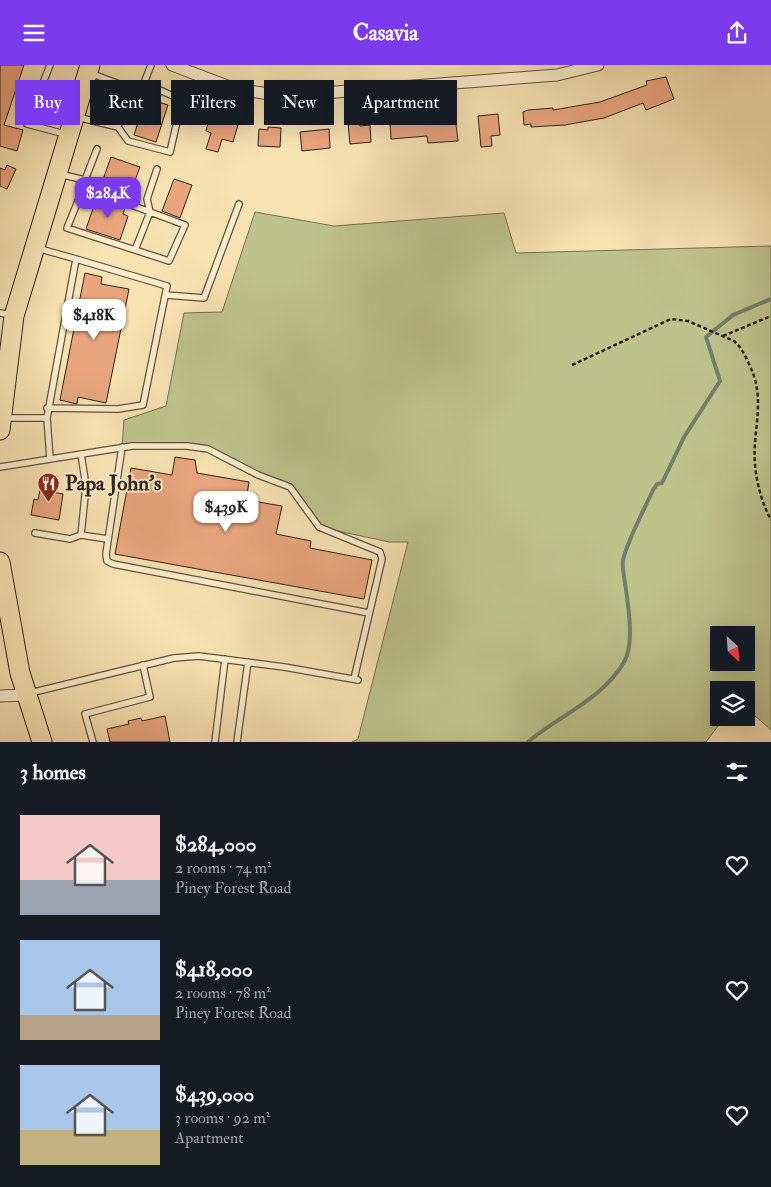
<!DOCTYPE html>
<meta charset="utf-8">
<style>
:root{--surface:#171b24;--page:#242831;--text:#f1f3f6;--muted:#9ea1a6;--accent:#7c3aed}
body{margin:0;font-family:"IM FELL Double Pica",serif;background:var(--page);color:var(--text);height:100vh;display:flex;flex-direction:column;font-size:19px;white-space:nowrap}
*{box-sizing:border-box;margin:0}
p{font-size:16px;color:var(--muted)}
.icon{flex:none;width:28px;height:28px;fill:none;stroke:currentColor;stroke-width:2;stroke-linecap:round;stroke-linejoin:round}
.map{position:relative;height:677px;overflow:hidden}
.sheet{display:flex;flex-direction:column;background:var(--surface);flex:1}
.sheet>*{flex:none}
.hud{position:absolute;left:15px;top:15px;width:500px;height:45px;display:flex;gap:10px}
.needle{width:32px;rotate:154deg}
.buttons{position:absolute;left:710px;top:561px;display:grid;gap:10px}
.buttons a{display:grid;place-items:center;width:45px;height:45px;border-radius:0px;background:var(--surface);box-shadow:0 5px 20px #0002;font-size:25px}
.price{position:absolute;translate:-50% -42px;padding:0 11px;border-radius:10px;background:#fff;color:#222;font-size:16px;line-height:32px;filter:drop-shadow(0 1px 2px #0008)}
.price::after{content:'';position:absolute;left:50%;top:30px;width:15px;height:11px;margin-left:-8px;background:inherit;clip-path:polygon(0 0,100% 0,50% 100%)}
.price.on{background:var(--accent);color:#fff}
ul{padding:0;list-style:none}
li{display:flex;align-items:center;gap:15px;height:125px;padding:0 20px}
li span{display:grid;place-items:center;flex:none;width:140px;height:100px;border-radius:0px;color:#555}
li>.icon{margin-inline-start:auto}
span .icon{width:60px;height:60px;fill:#fffc;stroke-width:1}
li b{font-size:21px}
h2{display:flex;justify-content:space-between;align-items:center;height:60px;padding:0 20px;font-size:21px}
.tag{padding:0 18px;border-radius:0px;background:var(--surface);box-shadow:0 5px 20px #0002;font-size:18px;line-height:45px}
.tag.on{background:var(--accent);color:#fff}
header{display:flex;justify-content:space-between;align-items:center;height:65px;padding:0 20px;background:var(--accent);color:#fff;font-size:22px;font-weight:800}
.map>svg:first-child{display:block}
.green{fill:#bec38c;stroke:#767251;fill-rule:evenodd}
.lines{fill:none;stroke-linecap:round;stroke-linejoin:round}
.stream{stroke:#71806d;stroke-width:4}
.building{fill:#e9a67e;stroke:#2e2216}
.lane-casing{stroke:#60523d;stroke-width:8}
.street-casing{stroke:#60523d;stroke-width:13}
.primary-casing{stroke:#2e2216;stroke-width:21}
.path{stroke:#2e2216;stroke-width:2.5;stroke-dasharray:4 2.5;stroke-linecap:butt}
.lane{stroke:#faeccd;stroke-width:5.5}
.street{stroke:#faeccd;stroke-width:11}
.primary{stroke:#f7e2b2;stroke-width:19}
.labels{text-anchor:middle;stroke-width:4;stroke-linejoin:round;paint-order:stroke}
.poi-label{font-size:21px;font-weight:bold;fill:#2e2216;stroke:#faeccd;text-anchor:start}
</style>
<header><svg class="icon" aria-label="menu" viewBox="0 0 24 24"><path d="M4 6h16M4 12h16M4 18h16"/></svg>Casavia<svg class="icon" aria-label="share" viewBox="0 0 24 24"><path d="M12 15V3M7 8l5-5 5 5M5 13v7h14v-7"/></svg></header>
<div class="map">
<svg width="771" height="677" viewBox="0 0 771 677">
<rect width="100%" height="100%" fill="#f7e2b2"/>
<filter id="stains"><feTurbulence type="fractalNoise" baseFrequency=".004" numOctaves="4"/><feColorMatrix values="0 0 0 0 .2 0 0 0 0 .09 0 0 0 0 .02 0 0 0 .5 -.17"/></filter>
<radialGradient id="worn" r=".72"><stop offset=".6" stop-color="#630" stop-opacity="0"/><stop offset="1" stop-color="#630" stop-opacity=".3"/></radialGradient>
<!-- green -->
<path class="green" d="M 255,147 L 334,161 L 504,148 L 516,188 L 771,181 L 771,665 L 746,643 L 746,625 L 719,625 L 719,652 L 724,653 L 706,677 L 352,677 L 358,674 L 408,477 L 389,477 L 319,462 L 290,422 L 258,410 L 208,384 L 122,382 L 124,355 L 166,341 L 184,248 L 222,247 ZM 719,570 L 746,570 L 746,598 L 719,598 Z"/>
<g class="lines">
<!-- stream -->
<path class="stream" d="M 528,677 C 558,651 603,634 624,597 C 635,579 628,539 625,518 C 624,511 622,502 623,495 C 628,474 644,445 653,425 L 657,419 L 662,418 L 684,372 L 720,316 L 706,272 L 733,250 L 771,234"/>
</g>
<!-- building -->
<path class="building" d="M 0,0 L 24,0 L 4,60 L 23,65 L 17,86 L 0,81 Z
M 666,12 L 674,34 L 646,45 L 643,38 L 604,53 L 565,60 L 531,62 L 531,59 L 524,60 L 523,47 L 528,45 L 553,43 L 553,45 L 600,37 L 647,20 L 646,16 Z
M 146,33 L 168,40 L 156,77 L 134,70 Z
M 449,46 L 450,51 L 455,51 L 458,76 L 428,78 L 427,71 L 391,74 L 390,58 L 432,54 L 439,52 L 439,47 Z
M 498,49 L 500,70 L 491,71 L 492,81 L 481,82 L 478,51 Z
M 209,54 L 238,60 L 233,77 L 222,74 L 218,87 L 206,84 L 211,68 L 206,66 Z
M 360,57 L 360,61 L 370,60 L 371,77 L 350,79 L 348,58 Z
M 268,62 L 281,63 L 280,82 L 258,81 L 259,64 L 268,65 Z
M 329,64 L 330,83 L 302,86 L 300,67 Z
M 111,92 L 140,102 L 128,134 L 100,123 Z
M 7,100 L 16,104 L 7,124 L 0,121 L 0,103 L 5,105 Z
M 174,114 L 192,120 L 180,153 L 162,146 Z
M 97,132 L 125,143 L 123,149 L 128,151 L 120,175 L 86,164 Z
M 85,208 L 102,212 L 101,219 L 129,224 L 106,338 L 78,332 L 77,339 L 60,335 Z
M 175,392 L 195,395 L 197,408 L 249,417 L 246,435 L 282,441 L 276,469 L 311,476 L 310,483 L 372,495 L 364,534 L 115,489 L 131,403 L 172,410 Z
M 40,425 L 63,429 L 59,455 L 31,450 L 34,434 L 38,435 Z
M 165,651 L 170,677 L 110,677 L 107,664 L 129,659 L 128,656 L 141,653 L 142,656 Z"/>
<g class="lines">
<defs>
<path id="lane" d="M 50,0 L 27,59 L 65,69
M 144,18 L 151,0
M 77,52 L 118,62 L 128,76 L 170,87 L 182,35 L 144,18 L 130,23 L 90,8
M 118,62 L 130,23
M 59,109 L 85,115 L 91,125 L 185,160 L 169,196 L 67,163 L 78,136
M 85,115 L 97,84
M 135,185 L 150,147 L 147,134 L 157,104
M 166,230 L 204,233 L 239,139
M 0,248 L 12,250
M 47,343 L 118,344 L 143,340 L 167,221 L 76,194
M 4,353 L 47,353 L 76,194 L 37,183
M 47,353 L 50,394
M 122,382 L 106,489 L 107,496 L 113,499 L 369,548
M 81,389 L 86,421 L 81,470 L 108,474
M 0,402 L 132,381 L 187,381 L 208,384 L 258,410 L 290,422 L 319,462 L 380,487 L 382,494 L 354,614
M 35,468 L 70,474 L 81,470
M 30,628 L 174,593 L 199,591 L 284,602 L 358,615
M 93,677 L 85,649 L 150,632 L 143,600
M 215,677 L 225,594
M 237,677 L 248,597"/>
<path id="street" d="M 172,0 L 235,24 L 284,31 L 557,10 L 598,0
M 0,631 L 26,630"/>
<path id="primary" d="M 0,365 L 14,251 L 90,0
M 0,497 L 20,608 L 42,677"/>
</defs>
<!-- lane casing -->
<use href="#lane" class="lane-casing"/>
<!-- street casing -->
<use href="#street" class="street-casing"/>
<!-- primary casing -->
<use href="#primary" class="primary-casing"/>
<!-- path -->
<path class="path" d="M 723,271 L 771,251
M 572,300 L 671,254 L 688,256 L 734,276 C 741,282 745,290 749,299 C 767,335 752,363 755,400 C 757,420 762,438 771,455"/>
<!-- lane -->
<use href="#lane" class="lane"/>
<!-- street -->
<use href="#street" class="street"/>
<!-- primary -->
<use href="#primary" class="primary"/>
</g>
<!-- icons -->
<defs>
<symbol id="restaurant-pin" viewBox="-11 -11 22 30"><path d="M0 17L-7.5 6A9.5 9.5 0 1 1 7.5 6Z" fill="#8f2418" stroke="#faeccd"/><path d="M-5-6h1v4h1v-4h1v4h1v-4h1v5L-1.5 .5V6h-2V.5L-5-1ZM5-6V6H3V1.5H1.5Q1.5-4 5-6Z" fill="#fff"/></symbol>
</defs>
<g fill-rule="evenodd">
<use href="#restaurant-pin" x="36" y="406" width="25" height="34"/>
</g>
<g class="labels">
<!-- poi labels -->
<g class="poi-label">
<text x="65" y="425">Papa John's</text>
</g>
</g>
<rect width="100%" height="100%" filter="url(#stains)"/>
<rect width="100%" height="100%" fill="url(#worn)"/>
</svg>
<div class="buttons">
<a><svg class="needle" viewBox="-14 -14 28 28"><path d="M0-13l5 13h-10z" fill="#e53935"/><path d="M0 13l5-13h-10z" fill="#9ea1a6"/></svg></a>
<a><svg class="icon" aria-label="layers" viewBox="0 0 24 24"><path d="M12 4l9 5-9 5-9-5zM3 14l9 5 9-5"/></svg></a>
</div>
<b class="price on" style="left:108px;top:154px">$284K</b>
<b class="price" style="left:94px;top:276px">$418K</b>
<b class="price" style="left:226px;top:468px">$439K</b>
<div class="hud">
<a class="tag on">Buy</a>
<a class="tag">Rent</a>
<a class="tag">Filters</a>
<a class="tag">New</a>
<a class="tag">Apartment</a>
</div>
</div>
<section class="sheet">
<h2>3 homes<svg class="icon" aria-label="filters" viewBox="0 0 24 24"><path d="M4 7h16M4 17h16"/><circle cx="9" cy="7" r="2"/><circle cx="15" cy="17" r="2"/></svg></h2>
<ul>
<li><span style="background:linear-gradient(#f6c9c9 65%,#9aa5b1 0)"><svg class="icon" aria-label="home" viewBox="0 0 24 24"><path d="M3 11l9-7 9 7M6 9v11h12V9"/></svg></span><div><b>$284,000</b><p>2 rooms · 74 m²</p><p>Piney Forest Road</p></div><svg class="icon" aria-label="heart" viewBox="0 0 24 24"><path d="M12 20l-8-8c-3-5 5-10 8-4 3-6 11-1 8 4z"/></svg></li>
<li><span style="background:linear-gradient(#a9c7e8 75%,#b9a48a 0)"><svg class="icon" aria-label="home" viewBox="0 0 24 24"><path d="M3 11l9-7 9 7M6 9v11h12V9"/></svg></span><div><b>$418,000</b><p>2 rooms · 78 m²</p><p>Piney Forest Road</p></div><svg class="icon" aria-label="heart" viewBox="0 0 24 24"><path d="M12 20l-8-8c-3-5 5-10 8-4 3-6 11-1 8 4z"/></svg></li>
<li><span style="background:linear-gradient(#a9c7e8 65%,#c2b280 0)"><svg class="icon" aria-label="home" viewBox="0 0 24 24"><path d="M3 11l9-7 9 7M6 9v11h12V9"/></svg></span><div><b>$439,000</b><p>3 rooms · 92 m²</p><p>Apartment</p></div><svg class="icon" aria-label="heart" viewBox="0 0 24 24"><path d="M12 20l-8-8c-3-5 5-10 8-4 3-6 11-1 8 4z"/></svg></li>
</ul>
</section>
